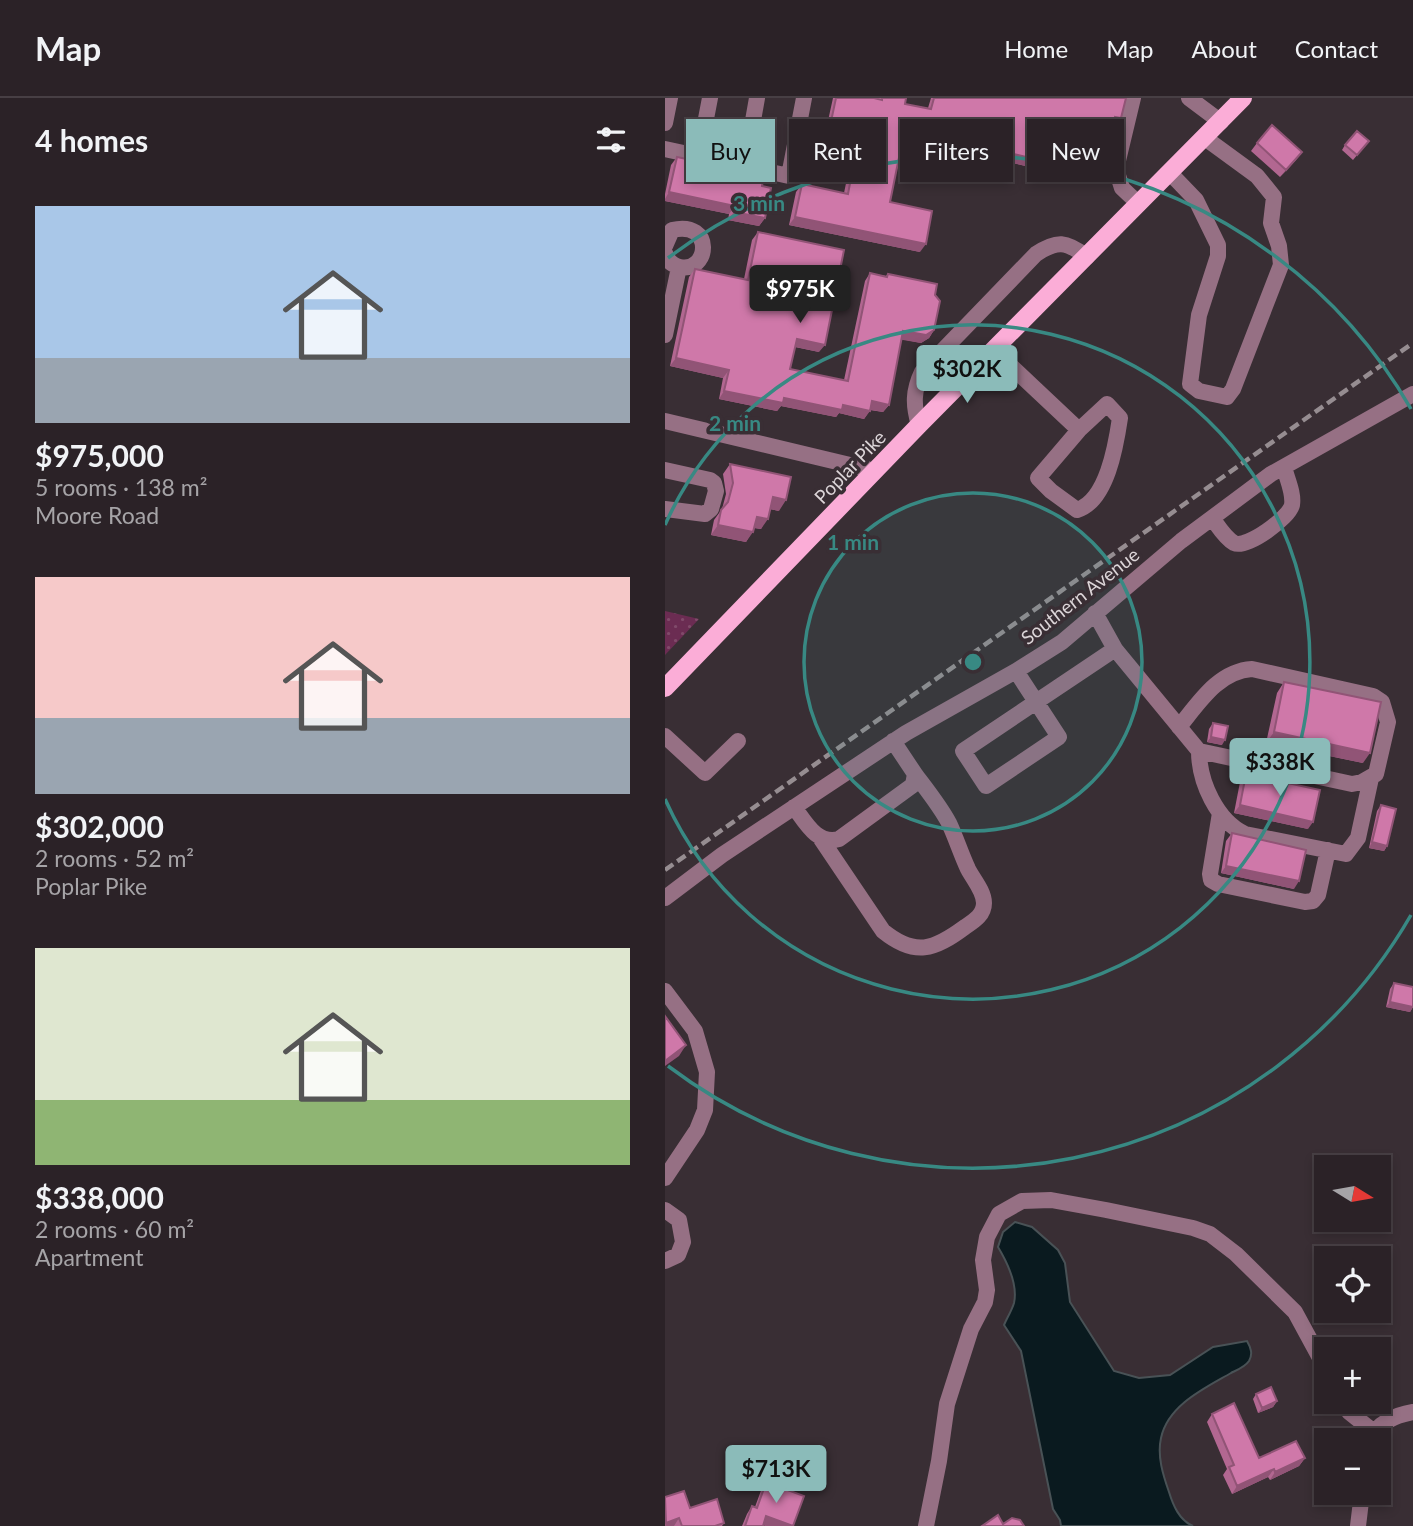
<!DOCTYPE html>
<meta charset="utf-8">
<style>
:root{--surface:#2b2227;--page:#372f33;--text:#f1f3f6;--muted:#a6a4a7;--line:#473f44;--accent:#8bbbb9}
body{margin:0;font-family:Lato,sans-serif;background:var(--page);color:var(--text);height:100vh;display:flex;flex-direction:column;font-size:26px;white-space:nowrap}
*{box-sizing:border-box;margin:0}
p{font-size:23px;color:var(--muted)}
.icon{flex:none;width:38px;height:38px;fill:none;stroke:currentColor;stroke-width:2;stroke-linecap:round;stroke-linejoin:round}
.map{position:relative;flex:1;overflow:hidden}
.details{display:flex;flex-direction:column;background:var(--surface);width:665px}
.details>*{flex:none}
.top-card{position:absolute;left:21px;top:21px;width:621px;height:63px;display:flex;gap:14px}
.needle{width:46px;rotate:101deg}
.fabs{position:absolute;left:649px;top:1057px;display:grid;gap:14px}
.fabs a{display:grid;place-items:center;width:77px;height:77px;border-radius:0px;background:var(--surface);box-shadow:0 4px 10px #0003,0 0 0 2px var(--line);font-size:35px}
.price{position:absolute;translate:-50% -60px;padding:0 16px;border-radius:7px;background:var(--accent);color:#111;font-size:23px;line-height:46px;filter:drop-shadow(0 2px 4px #0008)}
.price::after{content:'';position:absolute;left:50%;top:42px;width:21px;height:16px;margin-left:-10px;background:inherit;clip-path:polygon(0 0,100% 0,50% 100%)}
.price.active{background:#222;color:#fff}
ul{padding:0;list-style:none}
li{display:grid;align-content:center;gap:14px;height:371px;padding:0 35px}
li span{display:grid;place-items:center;height:217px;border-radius:0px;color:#555}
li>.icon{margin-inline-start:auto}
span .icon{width:126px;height:126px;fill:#fffc;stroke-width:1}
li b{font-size:30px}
h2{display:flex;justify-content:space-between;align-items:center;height:84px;padding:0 35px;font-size:30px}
.pill{padding:0 24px;border-radius:0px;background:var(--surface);box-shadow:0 4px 10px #0003,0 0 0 2px var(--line);font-size:24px;line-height:63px}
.pill.active{background:var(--accent);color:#111}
header{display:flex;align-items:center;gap:42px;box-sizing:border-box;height:98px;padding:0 35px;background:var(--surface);border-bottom:2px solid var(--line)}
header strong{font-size:33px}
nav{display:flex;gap:38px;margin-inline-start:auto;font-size:24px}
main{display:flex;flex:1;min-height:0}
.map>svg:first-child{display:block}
.grass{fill:url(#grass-dots)}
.water{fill:#0a1a1f;stroke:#495256;stroke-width:2}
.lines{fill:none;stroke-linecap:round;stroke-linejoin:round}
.minor{stroke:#967084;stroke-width:16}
.major{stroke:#fbadd7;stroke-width:18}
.rail{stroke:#968d91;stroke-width:4.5;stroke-dasharray:10 5;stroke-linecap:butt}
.wall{fill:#b26791}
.shaded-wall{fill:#915476}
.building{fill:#cf78a9;stroke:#915476;stroke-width:2}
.ring{fill:none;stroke:#388983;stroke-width:3.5}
.labels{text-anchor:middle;stroke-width:7;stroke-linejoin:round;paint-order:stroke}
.street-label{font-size:19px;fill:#dcd5d8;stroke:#392e34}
.centre{fill:#388983;stroke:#392e34;stroke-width:3.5}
.ring-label{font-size:21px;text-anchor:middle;font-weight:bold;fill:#388983;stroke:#392e34;stroke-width:7;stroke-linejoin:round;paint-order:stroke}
</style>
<header>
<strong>Map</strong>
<nav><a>Home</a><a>Map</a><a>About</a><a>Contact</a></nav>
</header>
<main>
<section class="details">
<h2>4 homes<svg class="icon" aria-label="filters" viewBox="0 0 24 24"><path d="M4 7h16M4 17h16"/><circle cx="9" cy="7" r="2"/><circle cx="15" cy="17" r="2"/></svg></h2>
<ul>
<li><span style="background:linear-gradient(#a9c7e8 70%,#9aa5b1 0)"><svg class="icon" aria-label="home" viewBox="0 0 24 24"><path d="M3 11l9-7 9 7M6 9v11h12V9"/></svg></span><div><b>$975,000</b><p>5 rooms · 138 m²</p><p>Moore Road</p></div></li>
<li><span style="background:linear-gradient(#f6c9c9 65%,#9aa5b1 0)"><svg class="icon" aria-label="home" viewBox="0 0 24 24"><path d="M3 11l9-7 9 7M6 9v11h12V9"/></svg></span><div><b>$302,000</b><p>2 rooms · 52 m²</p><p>Poplar Pike</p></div></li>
<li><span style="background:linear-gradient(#dfe7d0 70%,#8fb573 0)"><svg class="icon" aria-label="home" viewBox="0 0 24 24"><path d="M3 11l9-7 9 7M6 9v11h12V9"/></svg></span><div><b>$338,000</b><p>2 rooms · 60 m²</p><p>Apartment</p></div></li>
</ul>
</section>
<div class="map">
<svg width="748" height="1428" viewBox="0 0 748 1428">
<defs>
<pattern id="grass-dots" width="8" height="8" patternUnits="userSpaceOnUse" patternTransform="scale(1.75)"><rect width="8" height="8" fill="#6b2c52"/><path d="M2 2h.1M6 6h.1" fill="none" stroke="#804a6a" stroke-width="1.8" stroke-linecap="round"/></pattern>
</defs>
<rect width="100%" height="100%" fill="#392e34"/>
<!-- grass -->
<path class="grass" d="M 0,513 L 34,521 L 0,557 Z"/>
<!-- water -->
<path class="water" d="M 350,1124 L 367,1129 L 393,1152 L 400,1165 L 405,1204 L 449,1273 L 474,1280 L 505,1277 L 548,1249 L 582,1243 C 586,1250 588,1256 584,1263 C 580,1269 572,1272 566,1275 C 540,1290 503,1307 496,1340 C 492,1358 498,1377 504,1394 C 508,1407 514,1422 528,1428 L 396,1428 L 395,1422 L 388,1411 L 356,1253 L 339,1227 C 342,1220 347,1212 349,1205 C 353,1187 342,1164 333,1149 L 338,1134 Z"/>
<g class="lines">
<!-- minor -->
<path class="minor" d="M 468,0 L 451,71 L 457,90 L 474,106
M 524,0 L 556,24
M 0,25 L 5,0
M 0,51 L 124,78 L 139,0
M 34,57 L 45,0
M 80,68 L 92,0
M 505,75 L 531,102 L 553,147 L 553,158 L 534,217 L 525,286 L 534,293 L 562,299 L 568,291 L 616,167 L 614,148 L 606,125 L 609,99 L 592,78 L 540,40
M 0,148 L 7,132 C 50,122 44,175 15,169 C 6,167 2,162 0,155
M 0,237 L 14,169
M 329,252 L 414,332 L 442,306 L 455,320 C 451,347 442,403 412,412 L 386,393 L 373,380 L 414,332
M 0,323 L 210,373
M 254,327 C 248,307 248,293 257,274 L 371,156 C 392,142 401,143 422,159
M 0,372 L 45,382 L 49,385 L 51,393 L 46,411 L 40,416 L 0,411
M 547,420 C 553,428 560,440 569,445 C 582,451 624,420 627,407 C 629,395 622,381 619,369
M 450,551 L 534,653 L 687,686 L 697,684 L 711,676 L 723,624 L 717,604 L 708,598 L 587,571 C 553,573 533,606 514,629
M 351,573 L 394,639 L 321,688 L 298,653 L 450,551 L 430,515
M 0,638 L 40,675 L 73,643
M 534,653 C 534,684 552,723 580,736 L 681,756 L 693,740 L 706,680
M 129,709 C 141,725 152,747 174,741 L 248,687 L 250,676 L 228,643
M 555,715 L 545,776 L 546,782 L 553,786 L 640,804 L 648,803 L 653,797 L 663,752
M 156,741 L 218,833 C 250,859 269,852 300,829 C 309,823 319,817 319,805 C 319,793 308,781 303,771 C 296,756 291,740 284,725 C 275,708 262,692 250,676
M 0,800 L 57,757 L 241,635 L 351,573 L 397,544 L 516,443 L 606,376 L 748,296
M 0,893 L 30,933 L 42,974 L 40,1012 L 32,1032 L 0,1080
M 0,1112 L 14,1122 L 18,1144 L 13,1157 L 0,1163
M 678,1304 L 684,1314 L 709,1334
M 706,1342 C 711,1325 731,1317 748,1314
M 261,1428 L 274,1363 L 282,1306 L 306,1231 L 320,1204 L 322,1192 L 318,1162 L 322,1139 L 334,1116 L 357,1103 L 386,1102 L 441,1112 L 528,1130 L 545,1136 L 571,1156 L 630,1214 L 662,1273
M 693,1428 L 697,1395"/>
<!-- major -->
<path class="major" d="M 0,590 L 254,327 L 578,0"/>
<!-- rail -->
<path class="rail" d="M 0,772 L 748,245"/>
</g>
<!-- wall -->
<path class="wall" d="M 168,0 L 241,0 L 240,6 L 263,10 L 266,0 L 461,0 L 451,28 L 448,28 L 436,77 L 431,85 L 239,39 L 225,104 L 255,154 L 124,127 L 131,94 L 137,86 L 179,95 L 187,56 L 157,50 Z
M 704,43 L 688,62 L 677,52 L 680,47 Z
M 592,45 L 631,62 L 615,79 L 586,53 Z
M 12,59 L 97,88 L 100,120 L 94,128 L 63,122 L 64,116 L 0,103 L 0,96 L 6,67 Z
M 93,134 L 154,254 L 130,249 L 125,271 L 179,282 L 200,183 L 205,175 L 221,178 L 223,176 L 270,197 L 269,232 L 264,240 L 256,245 L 236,241 L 224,307 L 218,314 L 205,312 L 199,321 L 174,315 L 171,319 L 116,308 L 112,313 L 54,301 L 58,280 L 5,268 L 24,179 L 30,171 L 79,181 L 87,142 Z
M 65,366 L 114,413 L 105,411 L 96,431 L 89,430 L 81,444 L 46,437 L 49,422 L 57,411 L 61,396 L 58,376 Z
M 619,584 L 698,665 L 601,645 L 612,595 Z
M 548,625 L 557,647 L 542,644 L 544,631 Z
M 581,676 L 643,731 L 569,715 L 575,684 Z
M 716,707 L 722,748 L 719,753 L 704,750 L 712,713 Z
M 567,735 L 629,791 L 556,775 L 561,743 Z
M 729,885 L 748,909 L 745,914 L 721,909 L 725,891 Z
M 591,1296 L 612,1303 L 608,1309 L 593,1315 L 588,1301 Z
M 547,1316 L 594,1360 L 640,1360 L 634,1368 L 605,1382 L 603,1379 L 567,1396 L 558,1377 L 562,1371 L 542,1324 Z
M 103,1379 L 128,1428 L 101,1428 L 98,1427 L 98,1428 L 77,1428 L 82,1416 L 87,1408 L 90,1409 L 98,1387 Z
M 0,1399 L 25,1410 L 59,1425 L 57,1428 L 0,1428 Z"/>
<!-- shaded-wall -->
<path class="shaded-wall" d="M 450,19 L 456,20 L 451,28 L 445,27 Z
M 240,30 L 436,77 L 431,85 L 235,38 Z
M 162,42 L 192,48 L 187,56 L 157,50 Z
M 637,54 L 631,62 L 615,79 L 621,72 Z
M 4,94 L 70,108 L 64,116 L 0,103 L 0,101 Z
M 69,114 L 100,120 L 94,128 L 63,122 Z
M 130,119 L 261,146 L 255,154 L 124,127 Z
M 269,232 L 264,240 L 256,245 L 232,241 L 238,233 Z
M 132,241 L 160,247 L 154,254 L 126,248 Z
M 11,260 L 64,272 L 58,280 L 5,268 Z
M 59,293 L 178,307 L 205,313 L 199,321 L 174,315 L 171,319 L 116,308 L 112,313 L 54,301 Z
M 207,303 L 224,307 L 218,314 L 201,311 Z
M 108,399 L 121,402 L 114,413 L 100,410 Z
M 92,419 L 103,421 L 96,431 L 84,429 Z
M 53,427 L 88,434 L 81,444 L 46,437 Z
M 609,634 L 705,655 L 698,665 L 601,645 Z
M 546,639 L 560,642 L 557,647 L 542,644 Z
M 575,707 L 648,724 L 643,731 L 569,715 Z
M 707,744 L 722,748 L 719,753 L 704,750 Z
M 561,768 L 634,783 L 629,791 L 556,775 Z
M 725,904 L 748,909 L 745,914 L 721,909 Z
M 21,947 L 14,958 L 0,968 L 0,963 Z
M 612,1303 L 608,1309 L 593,1315 L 597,1310 Z
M 640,1360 L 634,1368 L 605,1382 L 610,1374 Z
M 609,1371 L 603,1379 L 567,1396 L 572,1388 Z
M 101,1418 L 128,1428 L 101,1428 L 96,1426 Z
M 14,1420 L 9,1428 L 0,1428 L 1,1425 Z"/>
<!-- building -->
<path class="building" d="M 171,0 L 209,0 L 217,2 L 217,0 L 241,0 L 240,6 L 266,11 L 269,0 L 461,0 L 456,20 L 450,19 L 436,77 L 240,30 L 225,104 L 267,113 L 261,146 L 130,119 L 137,86 L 183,96 L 192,48 L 162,42 Z
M 607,27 L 637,54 L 621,72 L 592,45 Z
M 692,33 L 704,43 L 692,57 L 680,47 Z
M 12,59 L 99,77 L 97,88 L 106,90 L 100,120 L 69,114 L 70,108 L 4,94 Z
M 93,134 L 179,152 L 160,247 L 132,241 L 125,271 L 183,283 L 205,175 L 222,179 L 223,176 L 272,186 L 270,197 L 275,203 L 269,232 L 261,237 L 238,233 L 224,307 L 207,303 L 205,313 L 178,307 L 177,312 L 119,300 L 118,305 L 59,293 L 64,272 L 11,260 L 30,171 L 83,182 Z
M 65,366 L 126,379 L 121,402 L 108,399 L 103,421 L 92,419 L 88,434 L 53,427 L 56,412 L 63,404 L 68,385 Z
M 619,584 L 716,604 L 705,655 L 609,634 Z
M 548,625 L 563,628 L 560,642 L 546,639 Z
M 581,676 L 655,692 L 648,724 L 575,707 Z
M 716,707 L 731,711 L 722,748 L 707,744 Z
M 567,735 L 641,752 L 634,783 L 561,768 Z
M 729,885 L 748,889 L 748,909 L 725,904 Z
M 0,918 L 21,947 L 0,963 Z
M 606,1289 L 612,1303 L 597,1310 L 591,1296 Z
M 569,1305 L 594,1360 L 631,1343 L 640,1360 L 610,1374 L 609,1371 L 572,1388 L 564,1369 L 569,1367 L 547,1316 Z
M 103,1379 L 120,1385 L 117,1390 L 139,1398 L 128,1428 L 101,1418 L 98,1428 L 80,1428 L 87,1408 L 92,1410 Z
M 19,1393 L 25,1410 L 52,1401 L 59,1425 L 50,1428 L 17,1428 L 14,1420 L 1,1425 L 0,1399 Z
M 333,1417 L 338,1426 L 347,1420 L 355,1422 L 359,1428 L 317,1428 Z"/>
<!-- distance rings -->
<circle cx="308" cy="564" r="169" fill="#388983" fill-opacity=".12"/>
<g class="ring">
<circle cx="308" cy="564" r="169"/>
<path d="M0 427A337 337 0 1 1 0 701"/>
<path d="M746 817A506 506 0 0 1 3 968M3 160A506 506 0 0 1 746 311"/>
</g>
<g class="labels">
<!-- street labels -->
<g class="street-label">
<text transform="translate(185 369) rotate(-46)" y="7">Poplar Pike</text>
<text transform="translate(415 498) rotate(-38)" y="7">Southern Avenue</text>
</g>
</g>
<circle cx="308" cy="564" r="10" class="centre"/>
<g class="ring-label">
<text x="94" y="113">3 min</text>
<text x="70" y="333">2 min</text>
<text x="188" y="452">1 min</text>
</g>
</svg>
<div class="fabs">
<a><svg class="needle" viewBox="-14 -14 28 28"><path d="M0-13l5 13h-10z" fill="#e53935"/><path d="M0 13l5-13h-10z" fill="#a6a4a7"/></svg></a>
<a><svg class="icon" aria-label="locate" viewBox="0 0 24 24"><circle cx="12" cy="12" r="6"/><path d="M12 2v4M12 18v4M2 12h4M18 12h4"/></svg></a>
<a>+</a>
<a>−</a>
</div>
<b class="price active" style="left:135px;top:227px">$975K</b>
<b class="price" style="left:302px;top:307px">$302K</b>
<b class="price" style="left:615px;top:700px">$338K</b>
<b class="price" style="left:111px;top:1407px">$713K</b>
<div class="top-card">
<a class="pill active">Buy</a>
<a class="pill">Rent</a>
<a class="pill">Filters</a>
<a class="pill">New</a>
</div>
</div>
</main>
